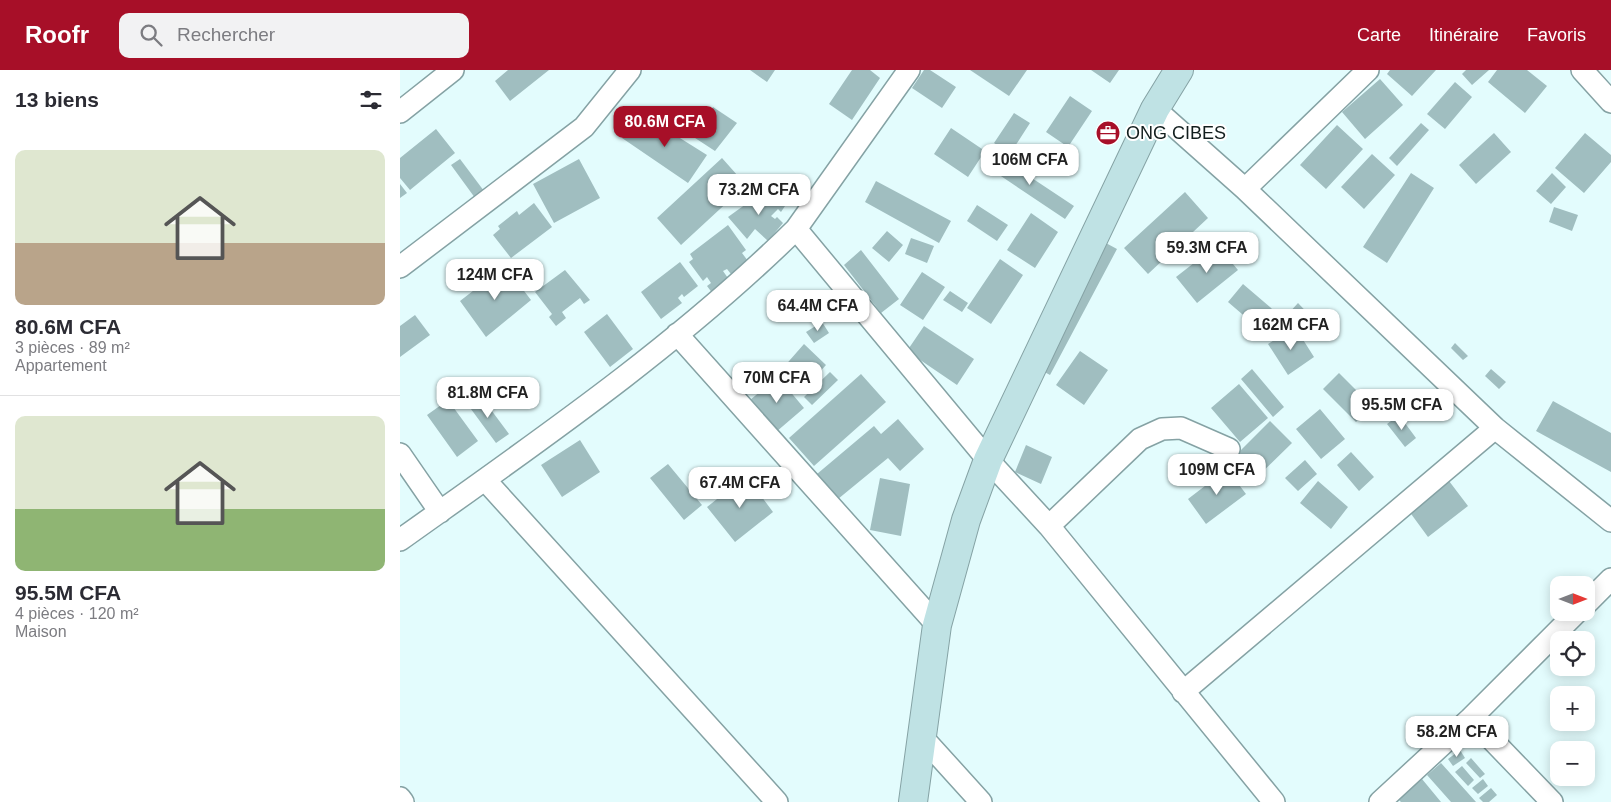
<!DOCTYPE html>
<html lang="fr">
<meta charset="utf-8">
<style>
:root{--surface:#fff;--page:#f2f2f3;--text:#2b2b33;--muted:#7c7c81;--line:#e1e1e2;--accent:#a70f28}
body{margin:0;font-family:Helvetica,sans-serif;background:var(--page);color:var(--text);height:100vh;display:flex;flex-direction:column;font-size:19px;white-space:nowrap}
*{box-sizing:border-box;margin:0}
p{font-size:16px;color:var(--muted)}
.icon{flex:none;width:28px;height:28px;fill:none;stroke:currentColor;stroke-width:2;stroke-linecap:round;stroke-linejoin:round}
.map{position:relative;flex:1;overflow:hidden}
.panel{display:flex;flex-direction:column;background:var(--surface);width:400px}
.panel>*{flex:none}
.needle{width:32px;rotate:90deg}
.controls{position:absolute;left:1150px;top:506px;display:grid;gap:10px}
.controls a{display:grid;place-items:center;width:45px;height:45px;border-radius:10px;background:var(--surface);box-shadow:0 2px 12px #0003;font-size:25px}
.price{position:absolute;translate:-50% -42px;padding:0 11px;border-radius:10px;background:#fff;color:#222;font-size:16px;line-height:32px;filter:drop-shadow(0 1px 2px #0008)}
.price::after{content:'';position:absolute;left:50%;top:30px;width:15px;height:11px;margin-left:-8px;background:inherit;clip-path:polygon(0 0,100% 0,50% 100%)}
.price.on{background:var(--accent);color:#fff}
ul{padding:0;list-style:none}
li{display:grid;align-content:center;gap:10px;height:265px;padding:0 15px}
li+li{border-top:1px solid var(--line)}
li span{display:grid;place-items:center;height:155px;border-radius:10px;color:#555}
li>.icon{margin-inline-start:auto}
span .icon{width:90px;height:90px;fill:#fffc;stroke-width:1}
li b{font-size:21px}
h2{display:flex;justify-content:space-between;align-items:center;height:60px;padding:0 15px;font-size:21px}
header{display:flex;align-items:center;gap:30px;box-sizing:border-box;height:70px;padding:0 25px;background:var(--accent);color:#fff}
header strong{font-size:24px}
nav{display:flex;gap:28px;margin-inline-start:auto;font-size:18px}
.search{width:350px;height:45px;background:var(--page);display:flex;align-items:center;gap:12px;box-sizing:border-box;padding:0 18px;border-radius:10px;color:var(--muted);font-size:19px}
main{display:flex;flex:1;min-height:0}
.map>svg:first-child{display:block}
.building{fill:#a0bec0}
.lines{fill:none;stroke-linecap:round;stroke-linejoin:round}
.street-casing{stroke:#85a2a4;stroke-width:24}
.secondary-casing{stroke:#85a2a4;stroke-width:30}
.street{stroke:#fff;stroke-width:21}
.secondary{stroke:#bfe2e4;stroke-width:28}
.labels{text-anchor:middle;stroke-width:4;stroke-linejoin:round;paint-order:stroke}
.poi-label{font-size:18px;fill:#121e1e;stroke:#fff;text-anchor:start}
</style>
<header>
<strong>Roofr</strong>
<div class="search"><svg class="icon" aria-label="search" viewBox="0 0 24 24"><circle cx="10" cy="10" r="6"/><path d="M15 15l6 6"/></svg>Rechercher</div>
<nav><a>Carte</a><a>Itinéraire</a><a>Favoris</a></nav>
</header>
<main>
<section class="panel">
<h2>13 biens<svg class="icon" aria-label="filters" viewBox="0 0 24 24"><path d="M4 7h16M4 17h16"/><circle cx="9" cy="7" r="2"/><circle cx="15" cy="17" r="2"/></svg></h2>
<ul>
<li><span style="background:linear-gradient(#dfe7d0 60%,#b9a48a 0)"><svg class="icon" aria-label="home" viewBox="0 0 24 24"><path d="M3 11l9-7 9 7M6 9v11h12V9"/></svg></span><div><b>80.6M CFA</b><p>3 pièces · 89 m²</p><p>Appartement</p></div></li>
<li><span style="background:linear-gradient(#dfe7d0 60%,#8fb573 0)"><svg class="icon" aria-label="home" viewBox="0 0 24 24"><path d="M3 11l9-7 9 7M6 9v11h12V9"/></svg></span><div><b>95.5M CFA</b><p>4 pièces · 120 m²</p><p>Maison</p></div></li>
</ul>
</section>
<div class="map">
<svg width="1211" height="732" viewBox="0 0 1211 732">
<rect width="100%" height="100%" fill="#e3fcfd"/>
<!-- building -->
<path class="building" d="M 108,0 L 149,0 L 110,31 L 95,11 Z
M 350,0 L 375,0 L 367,12 Z
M 452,0 L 470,0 L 480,8 L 452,50 L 429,34 Z
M 524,0 L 530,0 L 556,17 L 542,38 L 512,18 Z
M 570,0 L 627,0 L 609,26 Z
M 691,0 L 719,0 L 710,13 Z
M 990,0 L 1036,0 L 1012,26 L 987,4 Z
M 1066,0 L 1089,0 L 1072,15 L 1062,4 Z
M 1097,0 L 1127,0 L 1147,16 L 1125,43 L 1088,12 Z
M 980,9 L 1003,35 L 965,69 L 942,42 Z
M 1055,12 L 1072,27 L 1045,59 L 1027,44 Z
M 670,26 L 692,41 L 668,77 L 646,62 Z
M 313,37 L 337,53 L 315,81 L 292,66 Z
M 240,43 L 307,85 L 288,113 L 222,68 Z
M 614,43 L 630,53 L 610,84 L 594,73 Z
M 1021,53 L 1029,60 L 997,96 L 989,88 Z
M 937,55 L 963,79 L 926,119 L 900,95 Z
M 551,58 L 585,81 L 568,107 L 534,84 Z
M 36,59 L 55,83 L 10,120 L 0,108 L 0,88 Z
M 1094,63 L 1111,82 L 1076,114 L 1059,95 Z
M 1185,63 L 1211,85 L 1211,92 L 1184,123 L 1155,98 Z
M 594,83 L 674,136 L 665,149 L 586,96 Z
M 972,84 L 995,105 L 964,139 L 941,117 Z
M 322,88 L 346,115 L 281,175 L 257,148 Z
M 60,89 L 87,125 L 78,132 L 51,95 Z
M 179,89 L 200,128 L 154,153 L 133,114 Z
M 1011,103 L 1034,118 L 987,193 L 963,177 Z
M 1152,103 L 1166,117 L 1151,134 L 1136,121 Z
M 476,111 L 551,151 L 539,173 L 465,132 Z
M 0,114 L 7,123 L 0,128 Z
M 368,118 L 385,136 L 381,142 L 378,139 L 371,146 L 375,149 L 377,147 L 383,153 L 368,171 L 355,159 L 347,169 L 328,147 Z
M 785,122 L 808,148 L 748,204 L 724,178 Z
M 134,133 L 152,157 L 111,188 L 93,165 L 100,159 L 98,156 L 117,141 L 119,145 Z
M 577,135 L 608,155 L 597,171 L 567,151 Z
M 1154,137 L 1178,145 L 1172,161 L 1149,152 Z
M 631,143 L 658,162 L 635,198 L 607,180 Z
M 328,155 L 346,180 L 342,183 L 351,195 L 334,208 L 327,199 L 323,201 L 330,211 L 313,224 L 307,216 L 311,213 L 307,207 L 303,211 L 289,192 L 293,189 L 290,184 Z
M 487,161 L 503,175 L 489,192 L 472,178 Z
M 511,168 L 534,176 L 527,193 L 505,184 Z
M 704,172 L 717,179 L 650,305 L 637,298 Z
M 817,175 L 838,200 L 797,233 L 776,207 Z
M 461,180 L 499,229 L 481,243 L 444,195 Z
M 600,189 L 623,205 L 591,254 L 567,238 Z
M 280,192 L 298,216 L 284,227 L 282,224 L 278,228 L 282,233 L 261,249 L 241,222 Z
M 105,196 L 131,230 L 86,267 L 60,231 Z
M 165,200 L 190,230 L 184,234 L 180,228 L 162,242 L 166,248 L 156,256 L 149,247 L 152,244 L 135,222 Z
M 522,202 L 545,217 L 523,250 L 500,235 Z
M 843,214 L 878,244 L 863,262 L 828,232 Z
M 550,221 L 568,233 L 562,242 L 543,230 Z
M 898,233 L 919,255 L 909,265 L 888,244 Z
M 207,244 L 233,279 L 210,297 L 184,262 Z
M 15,245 L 30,265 L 0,287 L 0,256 Z
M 422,252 L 429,263 L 414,273 L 406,262 Z
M 524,256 L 574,289 L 557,315 L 507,281 Z
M 895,257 L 914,287 L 888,305 L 868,274 Z
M 1055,273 L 1068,286 L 1063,290 L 1051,278 Z
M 404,274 L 426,295 L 404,319 L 382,299 Z
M 680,281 L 708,300 L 684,335 L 656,315 Z
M 852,299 L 884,337 L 873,347 L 841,309 Z
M 1091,299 L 1106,312 L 1099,319 L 1085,306 Z
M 430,302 L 438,310 L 412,335 L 404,327 Z
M 939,303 L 972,336 L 956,352 L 923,319 Z
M 461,304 L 486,332 L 414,396 L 389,368 Z
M 378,307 L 404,338 L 376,362 L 350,330 Z
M 839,314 L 868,348 L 840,372 L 811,338 Z
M 80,325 L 109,364 L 96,373 L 68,335 Z
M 48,330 L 78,371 L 57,387 L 27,345 Z
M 1153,331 L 1211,363 L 1211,402 L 1136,361 Z
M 920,339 L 945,369 L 921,389 L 896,359 Z
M 999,345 L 1016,368 L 1005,377 L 987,354 Z
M 498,349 L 524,379 L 500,401 L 488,388 L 438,429 L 417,404 L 474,356 L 481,364 Z
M 870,351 L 892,373 L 851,413 L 830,391 Z
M 180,370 L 200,402 L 162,427 L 141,395 Z
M 626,375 L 652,387 L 641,414 L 615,402 Z
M 951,382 L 974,407 L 959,421 L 937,395 Z
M 905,390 L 917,404 L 898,421 L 885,408 Z
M 268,394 L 302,435 L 284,450 L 250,408 Z
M 827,399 L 846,424 L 806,454 L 788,429 Z
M 346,406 L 373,442 L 335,472 L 307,437 Z
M 1046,407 L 1068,436 L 1028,467 L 1006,437 Z
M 480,408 L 510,414 L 501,466 L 470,460 Z
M 918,411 L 948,437 L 931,459 L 900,433 Z
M 1060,680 L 1065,688 L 1053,696 L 1048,689 Z
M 1071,688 L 1085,704 L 1080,708 L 1066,693 Z
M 1041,693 L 1076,732 L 1051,732 L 1027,705 Z
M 1062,696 L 1074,710 L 1068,716 L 1055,702 Z
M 1022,709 L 1041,732 L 1001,732 L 998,729 Z
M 1083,709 L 1088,716 L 1078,724 L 1072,718 Z
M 1091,718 L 1097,725 L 1089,732 L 1083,732 L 1079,728 Z"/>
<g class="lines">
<defs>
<path id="street" d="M 1182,0 L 1211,32
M 755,39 L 845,119 L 1095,358 L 1211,451
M 0,42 L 53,0
M 845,119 L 968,0
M 396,159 L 509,0
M 0,197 L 184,57 L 230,0
M 277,264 L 537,555
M 0,384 L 40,442
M 86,411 L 377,732
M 649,456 L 740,369 L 762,359 L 781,358 L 829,379
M 0,470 C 136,373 276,277 396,159 L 588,390 L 649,456 L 874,732
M 1186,534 L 1211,509
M 783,622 L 1095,358
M 1071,648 L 1152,732
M 523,668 L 581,732
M 0,728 L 3,732
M 980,732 L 1071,648 L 1177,542"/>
<path id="secondary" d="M 513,732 L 537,555 L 566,450 L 588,390 L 755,39 L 779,0"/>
</defs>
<!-- street casing -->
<use href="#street" class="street-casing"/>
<!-- secondary casing -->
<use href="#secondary" class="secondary-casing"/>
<!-- street -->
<use href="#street" class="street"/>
<!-- secondary -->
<use href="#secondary" class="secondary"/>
</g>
<!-- icons -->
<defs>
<symbol id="office-disc" viewBox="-11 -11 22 22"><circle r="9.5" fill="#a70f28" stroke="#fff"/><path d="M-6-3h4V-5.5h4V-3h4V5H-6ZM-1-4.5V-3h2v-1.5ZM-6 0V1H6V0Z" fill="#fff"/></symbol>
</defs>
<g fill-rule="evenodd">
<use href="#office-disc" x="694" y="49" width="28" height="28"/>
</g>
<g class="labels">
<!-- poi labels -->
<g class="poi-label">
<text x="726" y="69">ONG CIBES</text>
</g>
</g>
</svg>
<div class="controls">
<a><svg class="needle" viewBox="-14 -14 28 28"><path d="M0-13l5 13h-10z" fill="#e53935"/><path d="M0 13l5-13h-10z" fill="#7c7c81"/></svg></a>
<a><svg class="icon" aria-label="locate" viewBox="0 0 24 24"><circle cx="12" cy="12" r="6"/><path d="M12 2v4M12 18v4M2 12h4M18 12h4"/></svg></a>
<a>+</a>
<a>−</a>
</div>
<b class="price on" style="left:265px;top:78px">80.6M CFA</b>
<b class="price" style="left:630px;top:116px">106M CFA</b>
<b class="price" style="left:359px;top:146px">73.2M CFA</b>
<b class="price" style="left:807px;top:204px">59.3M CFA</b>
<b class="price" style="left:95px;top:231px">124M CFA</b>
<b class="price" style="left:418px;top:262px">64.4M CFA</b>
<b class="price" style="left:891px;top:281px">162M CFA</b>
<b class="price" style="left:377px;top:334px">70M CFA</b>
<b class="price" style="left:88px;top:349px">81.8M CFA</b>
<b class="price" style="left:1002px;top:361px">95.5M CFA</b>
<b class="price" style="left:817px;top:426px">109M CFA</b>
<b class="price" style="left:340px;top:439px">67.4M CFA</b>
<b class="price" style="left:1057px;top:688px">58.2M CFA</b>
</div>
</main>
